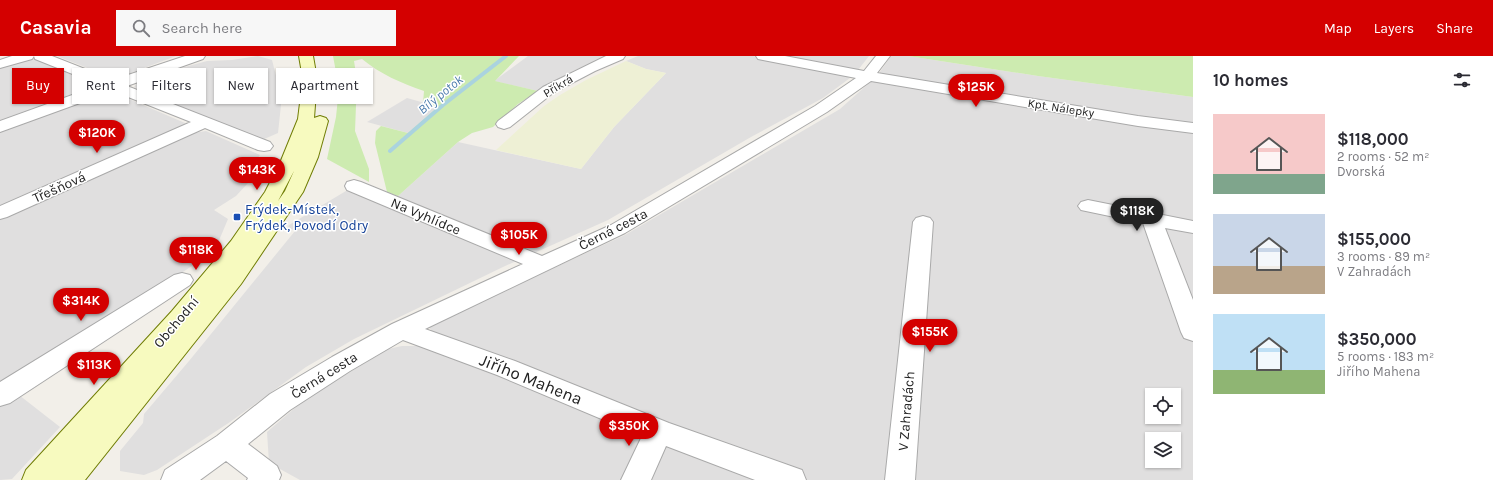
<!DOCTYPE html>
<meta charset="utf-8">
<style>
:root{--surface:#fff;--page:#f7f7f7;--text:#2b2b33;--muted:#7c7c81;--accent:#d40000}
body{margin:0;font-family:Karla,sans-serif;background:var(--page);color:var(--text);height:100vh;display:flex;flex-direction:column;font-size:15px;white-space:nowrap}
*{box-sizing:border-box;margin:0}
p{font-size:13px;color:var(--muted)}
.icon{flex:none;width:22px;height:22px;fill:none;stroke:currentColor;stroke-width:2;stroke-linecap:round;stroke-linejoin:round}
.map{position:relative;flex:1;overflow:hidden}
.details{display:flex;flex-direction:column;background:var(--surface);width:300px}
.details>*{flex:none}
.top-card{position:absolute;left:12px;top:12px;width:380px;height:36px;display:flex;gap:8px}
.buttons{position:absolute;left:1145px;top:332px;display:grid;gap:8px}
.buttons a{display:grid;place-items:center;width:36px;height:36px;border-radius:0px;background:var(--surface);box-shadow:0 1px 3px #0004;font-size:20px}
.price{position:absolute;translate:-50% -34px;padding:0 9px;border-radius:14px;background:var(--accent);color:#fff;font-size:13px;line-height:26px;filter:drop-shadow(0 1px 2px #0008)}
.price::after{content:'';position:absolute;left:50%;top:24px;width:12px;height:9px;margin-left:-6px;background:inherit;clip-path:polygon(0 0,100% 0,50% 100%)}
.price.current{background:#222;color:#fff}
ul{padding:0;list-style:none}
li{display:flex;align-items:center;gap:12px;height:100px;padding:0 20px}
li span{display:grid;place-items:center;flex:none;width:112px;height:80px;border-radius:0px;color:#555}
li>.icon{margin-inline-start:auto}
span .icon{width:48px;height:48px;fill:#fffc;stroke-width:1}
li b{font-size:17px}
h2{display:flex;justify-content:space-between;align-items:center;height:48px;padding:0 20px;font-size:17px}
.tag{padding:0 14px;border-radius:0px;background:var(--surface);box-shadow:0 1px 3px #0004;font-size:14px;line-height:36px}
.tag.current{background:var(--accent);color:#fff}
header{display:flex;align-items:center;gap:24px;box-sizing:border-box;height:56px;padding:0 20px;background:var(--accent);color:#fff}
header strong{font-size:19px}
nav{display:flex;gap:22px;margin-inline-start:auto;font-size:14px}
.search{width:280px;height:36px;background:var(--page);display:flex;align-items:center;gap:10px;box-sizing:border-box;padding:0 14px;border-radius:0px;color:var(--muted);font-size:15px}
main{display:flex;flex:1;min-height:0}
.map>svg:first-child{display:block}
.residential{fill:#e0dfdf;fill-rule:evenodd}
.farmland{fill:#eef0d5}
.grass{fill:#cdebb0}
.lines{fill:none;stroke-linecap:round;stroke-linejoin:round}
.stream{stroke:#aad3df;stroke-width:4}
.street-casing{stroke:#a9a9a9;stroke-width:2}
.secondary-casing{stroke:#707d05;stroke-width:2}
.street{fill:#fff;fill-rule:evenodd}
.secondary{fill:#f7fabf;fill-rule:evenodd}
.transit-dot{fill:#1a4fb4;stroke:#fff;stroke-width:1.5}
.labels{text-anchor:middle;stroke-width:3;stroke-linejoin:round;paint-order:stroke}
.far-street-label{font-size:12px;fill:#222;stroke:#fff}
.far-water-label{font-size:13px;font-style:italic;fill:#4a7aab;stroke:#fff}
.street-label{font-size:14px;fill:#222;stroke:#fff}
.transit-label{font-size:14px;fill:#164399;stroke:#fff;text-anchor:start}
.near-street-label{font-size:17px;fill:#222;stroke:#fff}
</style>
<header>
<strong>Casavia</strong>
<div class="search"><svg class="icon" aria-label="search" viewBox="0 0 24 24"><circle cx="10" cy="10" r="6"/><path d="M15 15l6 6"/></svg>Search here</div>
<nav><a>Map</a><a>Layers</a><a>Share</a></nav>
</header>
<main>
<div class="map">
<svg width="1193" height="424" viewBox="0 0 1193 424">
<rect width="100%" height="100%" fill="#f2efe9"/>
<!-- residential -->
<path class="residential" d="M 57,0 L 176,0 L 115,23 Z
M 258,0 L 272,4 L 280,35 L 281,49 L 278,77 L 262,84 L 144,36 L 145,35 L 134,31 L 139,25 L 152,20 L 192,9 L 207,5 L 232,4 Z
M 528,0 L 608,0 L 575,14 L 538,35 L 494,25 Z
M 638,0 L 753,0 L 839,17 L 850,22 L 823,42 L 751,81 L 608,164 L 503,211 L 354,283 L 306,311 L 230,366 L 157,414 L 144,419 L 120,415 L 120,395 L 143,367 L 144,358 L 189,305 L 295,175 L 288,171 L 289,169 L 356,129 L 398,140 L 458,86 L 581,113 L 614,71 L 666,17 L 646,13 L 626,5 Z
M 775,0 L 869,0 L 858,14 L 855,14 Z
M 891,0 L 908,0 L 1038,20 L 1193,41 L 1193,424 L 804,424 L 436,280 L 428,270 L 625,179 L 840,53 L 877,20 ZM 1152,339 L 1174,339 L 1174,361 L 1152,361 ZM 1152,383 L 1174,383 L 1174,405 L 1152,405 Z
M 35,3 L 96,29 L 93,33 L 102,37 L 113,36 L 185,67 L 183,72 L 0,150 L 0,11 L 23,4 Z
M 407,42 L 439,51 L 408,77 L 367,66 Z
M 206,75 L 260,99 L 240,123 L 248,127 L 236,140 L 214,154 L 228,163 L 215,194 L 186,214 L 0,328 L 0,162 L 193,77 Z
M 402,290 L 422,290 L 440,294 L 755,424 L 300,424 L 269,407 L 267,376 L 304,344 L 388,293 Z
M 19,339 L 60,371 L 12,423 L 0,424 L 0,350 Z"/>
<!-- farmland -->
<path class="farmland" d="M 626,5 L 646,13 L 666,17 L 614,71 L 581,113 L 496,94 L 544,50 L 560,39 L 586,24 Z"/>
<!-- grass -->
<path class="grass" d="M 333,0 L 519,0 L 495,25 L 538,35 L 518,48 L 493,71 L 472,77 L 458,86 L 398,140 L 387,136 L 375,87 L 376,75 L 381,70 L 408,77 L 438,51 L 423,47 L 424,35 C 401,27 380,18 362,3 L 354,5 L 357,24 L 355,75 L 369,113 L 369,126 L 327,103 L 336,61 L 339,32 Z
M 908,0 L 1193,0 L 1193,41 L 1038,20 Z"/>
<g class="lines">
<!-- stream -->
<path class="stream" d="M 390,95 L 443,49 L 506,0"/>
<defs>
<path id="street" d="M 12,0 L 52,0 L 113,24 L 185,0 L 205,0 L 203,3 L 127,30 L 270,86 L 273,90 L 270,94 L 264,95 L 258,94 L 205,72 L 7,161 L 0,163 L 0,150 L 191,66 L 113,35 L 0,76 L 0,65 L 100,29 L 35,3 L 34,0 L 32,3 L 0,12 L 0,4 Z
M 606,0 L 625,0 L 623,3 L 595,15 L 553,37 L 510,71 L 504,73 L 498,71 L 496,68 L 498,65 L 543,31 Z
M 756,0 L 785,0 L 864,15 L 876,0 L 890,0 L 877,17 L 1138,60 L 1193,67 L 1193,77 L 1138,70 L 871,25 L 827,56 L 625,177 L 425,273 L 515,305 L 669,367 L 802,414 L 806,424 L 755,424 L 666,390 L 651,424 L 621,424 L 642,380 L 497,319 L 403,284 L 350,315 L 290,354 L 248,388 L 277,410 L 281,419 L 279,424 L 247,424 L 248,422 L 226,405 L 200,424 L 161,424 L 165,414 L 217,380 L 270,338 L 332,301 L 392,268 L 523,208 L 347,134 L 345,130 L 347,126 L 354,124 L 361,126 L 542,200 L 611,169 L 815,50 L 856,22 L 763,4 L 758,3 Z
M 1088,144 L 1193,165 L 1193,177 L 1165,172 L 1193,244 L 1193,285 L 1184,282 L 1181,276 L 1143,167 L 1081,154 L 1078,150 L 1081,146 Z
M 923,160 L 930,162 L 933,166 L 915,424 L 885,424 L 913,166 L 916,162 Z
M 182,217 L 190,219 L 193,224 L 190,229 L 10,347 L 0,350 L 0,326 L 174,219 Z"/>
<path id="secondary" d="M 299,0 L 313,0 L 317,23 L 314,62 L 320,60 L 326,62 L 328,65 L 318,101 L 303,136 L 241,228 L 85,424 L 22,424 L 26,414 L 172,255 L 231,185 L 265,136 L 280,107 L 298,63 L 303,23 ZM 294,115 L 285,135 L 278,145 Z"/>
</defs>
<!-- street casing -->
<use href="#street" class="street-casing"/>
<!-- secondary casing -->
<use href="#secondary" class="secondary-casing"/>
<!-- street -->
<use href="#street" class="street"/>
<!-- secondary -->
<use href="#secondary" class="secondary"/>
</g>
<!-- markers -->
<rect class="transit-dot" x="233" y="157" width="8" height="8" rx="2"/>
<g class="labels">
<!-- far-street labels -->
<g class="far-street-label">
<text transform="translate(558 30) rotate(-31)" y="4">Příkrá</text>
<text transform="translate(1061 52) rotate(9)" y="4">Kpt. Nálepky</text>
</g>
<!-- far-water labels -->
<g class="far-water-label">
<text transform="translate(440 38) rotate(-39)" y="5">Bílý potok</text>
</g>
<!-- street labels -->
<g class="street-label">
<text transform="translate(59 131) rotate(-24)" y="5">Třešňová</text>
<text transform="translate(426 160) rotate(23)" y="5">Na Vyhlídce</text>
<text transform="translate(613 173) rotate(-27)" y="5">Černá cesta</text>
<text transform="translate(176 266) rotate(-50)" y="5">Obchodní</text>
<text transform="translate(324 319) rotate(-32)" y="5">Černá cesta</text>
<text transform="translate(906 355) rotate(-85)" y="5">V Zahradách</text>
</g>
<!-- transit labels -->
<g class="transit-label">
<text x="245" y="158">Frýdek-Místek,<tspan x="245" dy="16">Frýdek, Povodí Odry</tspan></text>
</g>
<!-- near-street labels -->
<g class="near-street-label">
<text transform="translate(531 323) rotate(22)" y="6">Jiřího Mahena</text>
</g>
</g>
</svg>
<div class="buttons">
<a><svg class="icon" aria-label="locate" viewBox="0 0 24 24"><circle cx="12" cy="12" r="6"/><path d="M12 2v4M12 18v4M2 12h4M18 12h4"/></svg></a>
<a><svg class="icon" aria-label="layers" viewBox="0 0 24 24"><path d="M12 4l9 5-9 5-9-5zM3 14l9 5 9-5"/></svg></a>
</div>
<b class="price" style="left:976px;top:52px">$125K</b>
<b class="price" style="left:97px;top:98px">$120K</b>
<b class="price" style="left:257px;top:135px">$143K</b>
<b class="price current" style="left:1137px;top:176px">$118K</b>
<b class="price" style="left:519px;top:200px">$105K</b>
<b class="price" style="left:196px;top:215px">$118K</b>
<b class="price" style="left:81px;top:266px">$314K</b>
<b class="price" style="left:930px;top:297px">$155K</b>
<b class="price" style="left:94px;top:330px">$113K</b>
<b class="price" style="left:629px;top:391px">$350K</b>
<div class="top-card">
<a class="tag current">Buy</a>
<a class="tag">Rent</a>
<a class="tag">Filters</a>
<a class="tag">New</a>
<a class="tag">Apartment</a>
</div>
</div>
<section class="details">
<h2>10 homes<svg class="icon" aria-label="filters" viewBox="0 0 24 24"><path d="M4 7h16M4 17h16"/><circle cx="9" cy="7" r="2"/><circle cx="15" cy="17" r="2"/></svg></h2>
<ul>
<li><span style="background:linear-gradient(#f6c9c9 75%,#7fa58c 0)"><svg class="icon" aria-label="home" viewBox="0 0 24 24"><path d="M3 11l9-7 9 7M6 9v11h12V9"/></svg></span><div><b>$118,000</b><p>2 rooms · 52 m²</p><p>Dvorská</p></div></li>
<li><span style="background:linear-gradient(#c9d6e8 65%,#b9a48a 0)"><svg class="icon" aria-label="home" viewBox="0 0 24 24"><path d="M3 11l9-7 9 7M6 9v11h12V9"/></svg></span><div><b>$155,000</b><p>3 rooms · 89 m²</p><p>V Zahradách</p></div></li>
<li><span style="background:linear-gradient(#bfe0f5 70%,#8fb573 0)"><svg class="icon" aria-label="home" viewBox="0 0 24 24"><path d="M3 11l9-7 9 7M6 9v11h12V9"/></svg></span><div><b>$350,000</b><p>5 rooms · 183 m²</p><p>Jiřího Mahena</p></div></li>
</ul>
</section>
</main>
